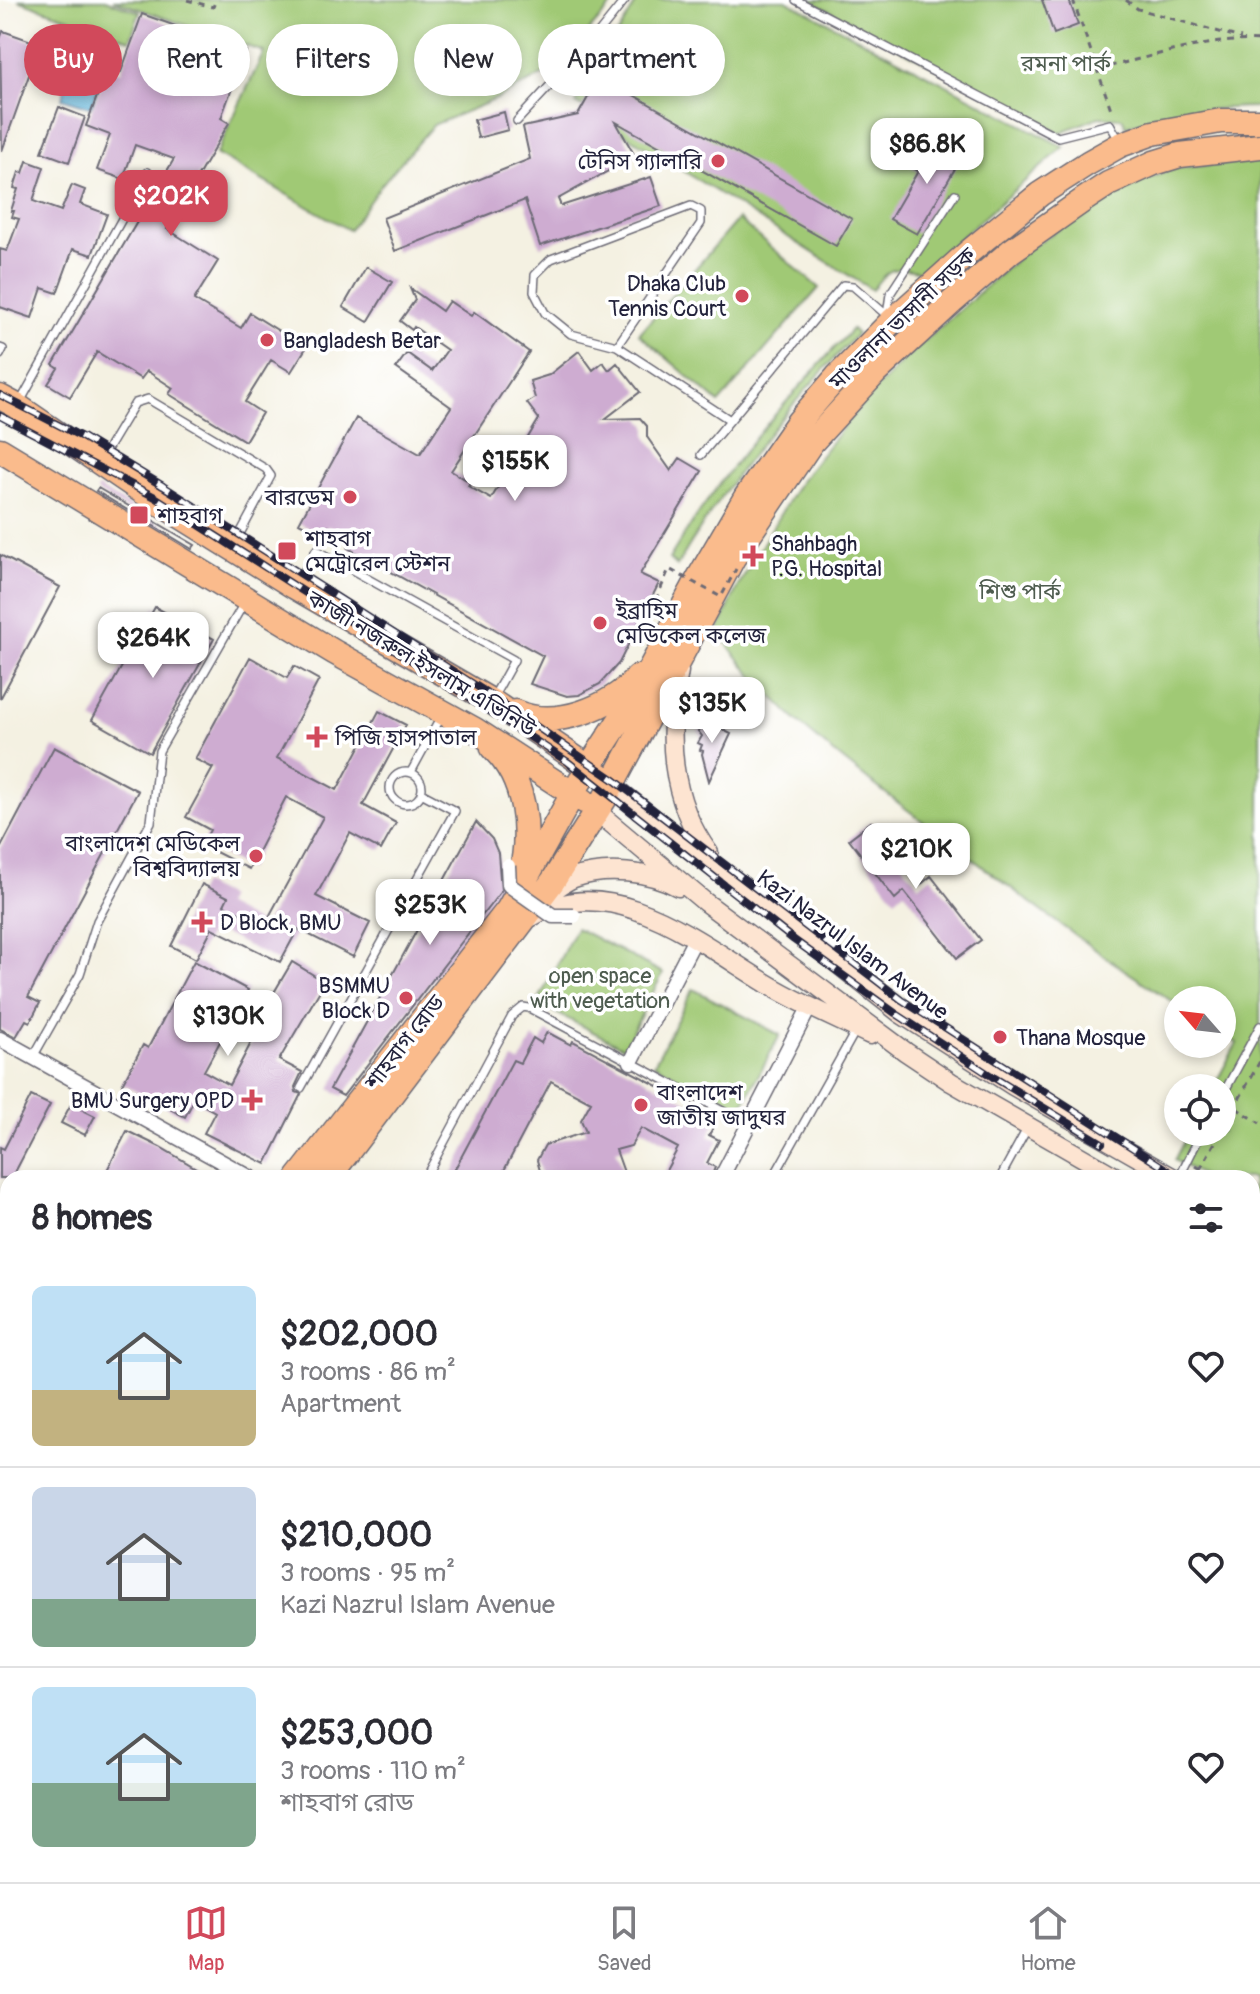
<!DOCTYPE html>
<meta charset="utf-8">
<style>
:root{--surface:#fff;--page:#f2f2f3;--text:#2b2b33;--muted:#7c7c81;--line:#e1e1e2;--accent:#d1495b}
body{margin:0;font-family:Pangolin,"Noto Sans Bengali",sans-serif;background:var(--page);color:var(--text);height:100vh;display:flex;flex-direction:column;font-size:30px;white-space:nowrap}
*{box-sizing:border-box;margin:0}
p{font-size:26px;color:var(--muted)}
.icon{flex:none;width:44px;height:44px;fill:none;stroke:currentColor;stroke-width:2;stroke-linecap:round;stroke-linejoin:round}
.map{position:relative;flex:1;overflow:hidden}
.side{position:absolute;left:0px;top:1170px;width:1260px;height:712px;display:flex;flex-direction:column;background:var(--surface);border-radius:24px 24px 0 0;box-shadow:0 4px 12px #0003}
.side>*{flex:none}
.hud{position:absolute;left:24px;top:24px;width:800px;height:72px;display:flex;gap:16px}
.needle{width:52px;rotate:298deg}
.fabs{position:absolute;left:1164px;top:986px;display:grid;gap:16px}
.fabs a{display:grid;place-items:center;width:72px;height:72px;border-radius:50%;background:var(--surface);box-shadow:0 4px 12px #0003;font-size:40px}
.price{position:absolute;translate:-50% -68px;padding:0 18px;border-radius:16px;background:#fff;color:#222;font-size:26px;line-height:52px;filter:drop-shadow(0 2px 4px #0008)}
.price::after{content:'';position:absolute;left:50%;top:48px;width:24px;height:18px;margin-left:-12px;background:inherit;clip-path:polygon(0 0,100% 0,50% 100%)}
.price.active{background:var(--accent);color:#fff}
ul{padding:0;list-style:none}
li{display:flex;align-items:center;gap:24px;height:200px;padding:0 32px}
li+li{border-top:2px solid var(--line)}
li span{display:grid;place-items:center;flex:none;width:224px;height:160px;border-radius:12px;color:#555}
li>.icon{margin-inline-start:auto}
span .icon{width:96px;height:96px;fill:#fffc;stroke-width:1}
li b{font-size:34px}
h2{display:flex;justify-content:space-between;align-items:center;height:96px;padding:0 32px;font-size:34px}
.tag{padding:0 28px;border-radius:36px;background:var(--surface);box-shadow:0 4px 12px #0003;font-size:28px;line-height:72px}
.tag.active{background:var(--accent);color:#fff}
.tab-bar{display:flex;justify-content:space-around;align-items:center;height:112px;border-top:2px solid var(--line);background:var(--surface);font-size:22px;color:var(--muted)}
.tab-bar a{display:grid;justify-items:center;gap:4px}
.tab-bar .active{color:var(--accent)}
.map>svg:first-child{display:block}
.green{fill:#a0c975;stroke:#617658;stroke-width:2}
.water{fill:#60b7dd;stroke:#416c8c;stroke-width:2}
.building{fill:#ceacd1}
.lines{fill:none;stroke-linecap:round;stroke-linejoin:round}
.lane-casing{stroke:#6c6a75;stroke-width:10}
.street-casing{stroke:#6c6a75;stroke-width:17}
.secondary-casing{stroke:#6c6a75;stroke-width:21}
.highway-casing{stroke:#6c6a75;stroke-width:27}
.path{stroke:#6c6a75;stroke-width:3;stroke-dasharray:6 6;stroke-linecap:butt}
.lane{stroke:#fff;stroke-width:7}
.street{stroke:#fff;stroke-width:14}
.secondary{stroke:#fde4d1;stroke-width:18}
.highway{stroke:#fabb8c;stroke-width:24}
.rail-casing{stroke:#22223b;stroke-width:8}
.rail{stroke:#fff;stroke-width:5;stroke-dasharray:15;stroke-linecap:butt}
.street-bridge-casing{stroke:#6c6a75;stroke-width:17;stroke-linecap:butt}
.path-bridge{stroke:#6c6a75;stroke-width:3;stroke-dasharray:6 6;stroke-linecap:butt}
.street-bridge{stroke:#fff;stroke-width:14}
.poi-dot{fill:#d1495b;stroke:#fff;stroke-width:3}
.labels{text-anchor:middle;stroke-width:7;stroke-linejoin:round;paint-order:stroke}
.park-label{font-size:22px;fill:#4e5c4f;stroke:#fff}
.poi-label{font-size:22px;fill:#22223b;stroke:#fff;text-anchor:start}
.street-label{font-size:22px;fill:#22223b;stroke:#fff}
</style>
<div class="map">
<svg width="1260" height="1882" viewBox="0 0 1260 1882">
<rect width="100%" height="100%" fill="#fff"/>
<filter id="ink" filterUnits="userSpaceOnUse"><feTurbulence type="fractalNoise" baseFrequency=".0125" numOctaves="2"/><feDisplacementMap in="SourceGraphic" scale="16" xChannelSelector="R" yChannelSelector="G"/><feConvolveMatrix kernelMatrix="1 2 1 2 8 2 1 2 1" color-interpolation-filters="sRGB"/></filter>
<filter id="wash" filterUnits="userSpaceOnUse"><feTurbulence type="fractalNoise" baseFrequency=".006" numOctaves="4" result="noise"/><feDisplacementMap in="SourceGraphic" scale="32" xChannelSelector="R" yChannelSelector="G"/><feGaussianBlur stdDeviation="1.8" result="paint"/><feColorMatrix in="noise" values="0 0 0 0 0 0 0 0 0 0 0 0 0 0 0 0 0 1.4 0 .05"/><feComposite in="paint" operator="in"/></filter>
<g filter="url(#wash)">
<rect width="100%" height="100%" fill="#f4f1e2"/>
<!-- green -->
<path class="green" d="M 18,0 L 105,0 L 140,12 L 130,40 Z
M 113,0 L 617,0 L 554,69 L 499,98 L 433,125 L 381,185 L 349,230 L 216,154 L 264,52 Z
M 638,0 L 786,0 L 1064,147 L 921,272 C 893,266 889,267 872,290 L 576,103 Z
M 809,0 L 1260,0 L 1260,107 C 1214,107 1170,113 1126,126 L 1122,118 L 1099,117 L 1059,133 Z
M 1260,161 L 1260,1207 L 1252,1203 L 1252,1178 L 1207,1178 L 1174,1160 L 1189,1132 L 1222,1132 L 1222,1088 L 1213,1088 L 1237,1043 L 1222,1033 L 1222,1000 L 1178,1000 L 1178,1005 C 1095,953 1019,894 941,835 C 861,774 775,716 718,631 L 738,586 L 798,484 L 865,400 L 909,355 L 1028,249 L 1124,188 L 1176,168 Z
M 738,219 L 819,288 L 719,403 L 639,334 Z
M 852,329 L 857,334 C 789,405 727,480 677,566 L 669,559 C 722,471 783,404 852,329 Z
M 576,928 L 663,973 L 624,1048 L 537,1003 Z
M 693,989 L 780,1035 L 740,1110 L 654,1064 Z"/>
<!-- water -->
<path class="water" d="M 77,54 L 106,64 L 91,107 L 62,98 Z"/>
<g id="blocks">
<!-- building -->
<path class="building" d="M 1042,0 L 1069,0 L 1078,25 L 1054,34 Z
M 142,14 L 246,51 L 221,118 L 229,123 L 167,229 L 218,261 L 194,300 L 241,328 L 250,313 L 306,348 L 291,372 L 271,360 L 245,402 L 262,413 L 245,441 L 169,394 L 173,388 L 147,371 L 141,379 L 97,352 L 70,397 L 48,384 L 58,368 L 53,365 L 174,159 L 135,145 L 123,179 L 97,170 L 110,135 L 86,126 L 108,67 L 121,72 Z
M 3,31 L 40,44 L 2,151 L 0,39 Z
M 600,76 L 852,219 L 836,246 L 616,122 L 635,156 L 558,199 L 561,206 L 651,177 L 661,206 L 540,246 L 525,200 L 395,251 L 383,218 L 530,159 L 523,127 L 578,115 Z
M 59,107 L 85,117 L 69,162 L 42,152 Z
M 504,112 L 508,130 L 478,138 L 474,120 Z
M 953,140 L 967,148 L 917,234 L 890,219 L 918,171 L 911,167 L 921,150 L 930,155 L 933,152 L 943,157 Z
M 27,161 L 44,167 L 33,201 L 61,211 L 72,185 L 85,190 L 80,204 L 107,214 L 92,255 L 73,249 L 57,293 L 42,288 L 32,318 L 0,307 L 0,249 L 7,251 L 19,219 L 12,217 L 14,211 L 11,211 L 18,189 L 14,188 L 19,172 L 23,173 Z
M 366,267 L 392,282 L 368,322 L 343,307 Z
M 410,288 L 442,311 L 449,301 L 471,316 L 474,312 L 529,352 L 451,471 L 470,482 L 468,486 L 491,499 L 539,419 L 527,403 L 535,398 L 530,381 L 549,375 L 579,351 L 593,370 L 603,362 L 609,370 L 617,363 L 640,392 L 605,419 L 640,418 L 647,426 L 647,437 L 671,471 L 680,458 L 702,471 L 640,574 L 659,583 L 619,663 L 600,684 L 579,695 L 567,696 L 530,684 L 543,656 L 348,548 L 352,539 L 328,526 L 323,536 L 299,523 L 356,418 L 420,454 L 451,407 L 396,368 L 407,353 L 432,371 L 447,350 L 414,327 L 412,330 L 400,321 L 415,300 Z
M 98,488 L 195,545 L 192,549 L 96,491 Z
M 0,555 L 60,587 L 0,699 Z
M 155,607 L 214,639 L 150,753 L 92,720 Z
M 250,657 L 287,678 L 294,666 L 319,680 L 277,758 L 337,790 L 379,711 L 406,725 L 363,805 L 396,823 L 381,850 L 350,833 L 316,896 L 370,923 L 353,957 L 298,929 L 280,962 L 212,928 L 196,959 L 171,946 L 202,884 L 228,897 L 224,905 L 264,926 L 323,817 L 286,797 L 249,869 L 202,845 L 210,830 L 186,817 L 213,768 L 195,759 Z
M 703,720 L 731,734 L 709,781 L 702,754 L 703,751 L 700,750 L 702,745 L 698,743 L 702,736 L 698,731 Z
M 54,747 L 138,791 L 28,997 L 40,1003 L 30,1022 L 26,1020 L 16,1037 L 0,1029 L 0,849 Z
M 476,822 L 492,839 L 498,853 L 501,891 L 343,1096 L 330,1089 Z
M 871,822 L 919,886 L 931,876 L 981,940 L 957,958 L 904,891 L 895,899 L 849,839 Z
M 194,961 L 248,990 L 204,1071 L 229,1085 L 251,1043 L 246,1040 L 292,962 L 325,982 L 279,1060 L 302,1072 L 295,1087 L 296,1092 L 301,1094 L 266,1164 L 204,1133 L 215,1112 L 194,1100 L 185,1117 L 122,1084 L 143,1045 L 148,1048 Z
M 547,1032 L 571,1045 L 573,1041 L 698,1107 L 695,1113 L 715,1124 L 709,1135 L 719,1140 L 707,1163 L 715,1167 L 711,1178 L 662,1178 L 678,1148 L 641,1128 L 631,1146 L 616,1150 L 626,1178 L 542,1178 L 537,1160 L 545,1145 L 586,1132 L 581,1120 L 591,1102 L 551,1081 L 500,1178 L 450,1178 L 513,1060 L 520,1063 L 533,1038 L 541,1043 Z
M 31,1096 L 50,1105 L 12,1178 L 0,1178 L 0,1147 L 4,1149 Z
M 71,1104 L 95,1116 L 85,1135 L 61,1123 Z
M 127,1131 L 160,1147 L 213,1178 L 103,1178 Z"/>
</g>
</g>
<g filter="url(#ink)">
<use href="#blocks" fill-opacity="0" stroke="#6c6a75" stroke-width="2"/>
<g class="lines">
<defs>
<path id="lane" d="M 796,0 L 1058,137 L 1110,124 L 1120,142
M 517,121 L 597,35 L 625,0
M 887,315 L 890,294 L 955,194
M 617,346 L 701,223 L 701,211 L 691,206 L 551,259 L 535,275 L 534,292 L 545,313 L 571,334 L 617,346 L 730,420
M 0,348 L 3,349 L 0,355
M 19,404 L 148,172
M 701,455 L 843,285 L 853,286 L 890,318
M 102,458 L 135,403 L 148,399 L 266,469 L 271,476 L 235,543
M 297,585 L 316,550 L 514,660 L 494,696
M390 788a16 16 0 1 1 32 0a16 16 0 1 1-32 0Z
M 411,772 L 441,717
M 33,1057 L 80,974 L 97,921 L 151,822 L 159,751 L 244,603
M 301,1088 L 455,811 L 421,793
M 1222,1096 L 1260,1026
M 425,1178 L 512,1016 L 523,1007 L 529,1008 L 749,1125
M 773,1178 L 856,1030
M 1000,1178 L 1028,1127
M 1179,1178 L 1202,1132
M 1252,1742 L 1260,1727
M 1252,1792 L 1260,1797
M 317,1874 L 330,1882
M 196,1882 L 201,1874
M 458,1882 L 462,1874
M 754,1882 L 759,1874
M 1085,1882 L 1089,1874"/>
<path id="street" d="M 0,1039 L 251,1178
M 631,1062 L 695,939
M 721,1178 L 810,1006
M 0,1454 L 8,1462
M 0,1479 L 8,1487"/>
<path id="secondary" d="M 679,671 C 667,735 669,799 709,853
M 603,778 L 901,1014 L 1013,1086 L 1174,1178
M 589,805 L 705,902 L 906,1052 L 951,1082 L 1118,1178
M 548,895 C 556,889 565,881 574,878 C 605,867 650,871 678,887
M 532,917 C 611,867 705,947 771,986 C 803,1005 837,1019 870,1035
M 1252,1219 L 1260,1223
M 1252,1252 L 1260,1256"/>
<path id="highway" d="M 0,397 L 17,406 L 158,502 L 295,587 L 491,701 L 600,775
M 0,450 L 334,652 L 475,730 L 584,801
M 515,712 C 556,730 609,708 638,677
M 493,748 C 526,780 531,831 521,874
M 298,1178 L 508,910 L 580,781 L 635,697 L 700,576 L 746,497 L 799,421 L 837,377 L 893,320 L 970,251 L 1040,194 L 1088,163 L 1120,145 L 1153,133 L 1221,121 L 1260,121
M 328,1178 L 553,881 L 605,798 L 733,558 L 811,443 L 876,372 L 952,302 L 1011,251 L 1085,199 L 1108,184 L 1154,163 L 1180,155 L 1260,146
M 0,1575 L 8,1565
M 0,1618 L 8,1608"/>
</defs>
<!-- lane casing -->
<use href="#lane" class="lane-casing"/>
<!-- street casing -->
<use href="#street" class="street-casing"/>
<!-- secondary casing -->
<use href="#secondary" class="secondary-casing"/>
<!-- highway casing -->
<use href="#highway" class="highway-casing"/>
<!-- path -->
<path class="path" d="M 187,0 L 213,7 L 216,0
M 591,0 L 593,0
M 1073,0 L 1112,112
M 1126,0 L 1138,9 L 1241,38
M 1098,69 C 1148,58 1210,37 1260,41
M 1236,1108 L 1260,1123
M 1222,1130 L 1260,1061
M 1196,1166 L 1216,1178
M 1200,1169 L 1221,1132"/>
<!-- lane -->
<use href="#lane" class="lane"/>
<!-- street -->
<use href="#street" class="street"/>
<!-- secondary -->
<use href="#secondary" class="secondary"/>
<!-- highway -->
<use href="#highway" class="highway"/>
<defs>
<path id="rail" d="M 0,395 L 82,437 L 163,486 L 489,694 L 613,779 L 902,1000 L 1180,1178
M 0,416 L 155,497 L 483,706 L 568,762 L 794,940 L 895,1013 L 993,1077 L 1102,1143
M 1252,1223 L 1260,1228"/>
</defs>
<!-- rail casing -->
<use href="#rail" class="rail-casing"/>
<!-- rail -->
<use href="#rail" class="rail"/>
<defs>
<path id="street-bridge" d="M 508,866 L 509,885 L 553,916 L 574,916"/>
</defs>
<!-- street-bridge casing -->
<use href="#street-bridge" class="street-bridge-casing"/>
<!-- path-bridge -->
<path class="path-bridge" d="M 656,600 L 669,569 L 721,597 L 736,569"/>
<!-- street-bridge -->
<use href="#street-bridge" class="street-bridge"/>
</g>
</g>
<!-- markers -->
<g class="poi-dot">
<circle cx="718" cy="161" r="8"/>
<circle cx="742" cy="296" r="8"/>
<circle cx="267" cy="340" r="8"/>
<circle cx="350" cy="497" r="8"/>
<rect x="129" y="505" width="20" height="20" rx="4"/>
<rect x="277" y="541" width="20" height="20" rx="4"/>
<path d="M749 544h8v8h8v8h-8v8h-8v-8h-8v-8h8z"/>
<circle cx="600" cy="623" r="8"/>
<path d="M313 725h8v8h8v8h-8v8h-8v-8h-8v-8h8z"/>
<circle cx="256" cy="856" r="8"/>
<path d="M198 910h8v8h8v8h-8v8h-8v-8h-8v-8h8z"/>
<circle cx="406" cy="998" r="8"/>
<circle cx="1000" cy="1037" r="8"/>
<path d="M248 1088h8v8h8v8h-8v8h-8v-8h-8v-8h8z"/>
<circle cx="641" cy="1105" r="8"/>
</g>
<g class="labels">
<!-- park labels -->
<g class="park-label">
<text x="1066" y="71">রমনা পার্ক</text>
<text x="1020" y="599">শিশু পার্ক</text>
<text x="600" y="983">open space<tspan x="600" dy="25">with vegetation</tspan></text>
</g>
<!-- poi labels -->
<g class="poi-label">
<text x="702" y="169" text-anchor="end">টেনিস গ্যালারি</text>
<text x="726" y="291" text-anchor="end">Dhaka Club<tspan x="726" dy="25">Tennis Court</tspan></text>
<text x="283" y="348">Bangladesh Betar</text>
<text x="334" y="505" text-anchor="end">বারডেম</text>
<text x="157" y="523">শাহবাগ</text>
<text x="305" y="546">শাহবাগ<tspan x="305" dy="25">মেট্রোরেল স্টেশন</tspan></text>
<text x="771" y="551">Shahbagh<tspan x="771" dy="25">P.G. Hospital</tspan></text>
<text x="616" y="618">ইব্রাহিম<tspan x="616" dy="25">মেডিকেল কলেজ</tspan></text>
<text x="335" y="745">পিজি হাসপাতাল</text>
<text x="240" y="851" text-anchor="end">বাংলাদেশ মেডিকেল<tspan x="240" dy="25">বিশ্ববিদ্যালয়</tspan></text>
<text x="220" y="930">D Block, BMU</text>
<text x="390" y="993" text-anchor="end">BSMMU<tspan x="390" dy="25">Block D</tspan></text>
<text x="1016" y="1045">Thana Mosque</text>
<text x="657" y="1100">বাংলাদেশ<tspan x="657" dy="25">জাতীয় জাদুঘর</tspan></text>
<text x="234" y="1108" text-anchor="end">BMU Surgery OPD</text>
</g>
<!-- street labels -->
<g class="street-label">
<text transform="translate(902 318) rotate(-44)" y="8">মাওলানা ভাসানী সড়ক</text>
<text transform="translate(422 663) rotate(31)" y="8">কাজী নজরুল ইসলাম এভিনিউ</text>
<text transform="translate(853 944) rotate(37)" y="8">Kazi Nazrul Islam Avenue</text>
<text transform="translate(404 1042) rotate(-52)" y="8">শাহবাগ রোড</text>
</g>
</g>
</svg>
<div class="fabs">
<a><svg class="needle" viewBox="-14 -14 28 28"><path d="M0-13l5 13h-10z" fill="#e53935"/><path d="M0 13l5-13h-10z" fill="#7c7c81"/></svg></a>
<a><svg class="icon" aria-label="locate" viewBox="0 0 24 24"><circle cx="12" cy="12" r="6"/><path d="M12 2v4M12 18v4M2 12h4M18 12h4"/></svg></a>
</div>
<b class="price" style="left:927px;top:186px">$86.8K</b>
<b class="price active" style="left:171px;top:238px">$202K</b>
<b class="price" style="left:515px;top:503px">$155K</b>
<b class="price" style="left:153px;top:680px">$264K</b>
<b class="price" style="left:712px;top:745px">$135K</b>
<b class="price" style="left:916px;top:891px">$210K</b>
<b class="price" style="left:430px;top:947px">$253K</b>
<b class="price" style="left:228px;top:1058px">$130K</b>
<div class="hud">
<a class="tag active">Buy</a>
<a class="tag">Rent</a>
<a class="tag">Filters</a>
<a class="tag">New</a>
<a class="tag">Apartment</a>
</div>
<section class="side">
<h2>8 homes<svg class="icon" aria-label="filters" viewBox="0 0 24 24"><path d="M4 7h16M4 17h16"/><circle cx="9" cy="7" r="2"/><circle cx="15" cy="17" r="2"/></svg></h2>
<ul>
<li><span style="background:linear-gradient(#bfe0f5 65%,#c2b280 0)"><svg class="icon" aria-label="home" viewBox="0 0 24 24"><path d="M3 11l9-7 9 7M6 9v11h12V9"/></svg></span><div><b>$202,000</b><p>3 rooms · 86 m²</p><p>Apartment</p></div><svg class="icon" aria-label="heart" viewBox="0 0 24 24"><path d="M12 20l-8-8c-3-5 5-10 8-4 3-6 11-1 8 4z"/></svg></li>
<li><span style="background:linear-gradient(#c9d6e8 70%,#7fa58c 0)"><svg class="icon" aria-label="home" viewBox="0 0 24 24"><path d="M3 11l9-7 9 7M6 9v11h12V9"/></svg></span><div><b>$210,000</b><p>3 rooms · 95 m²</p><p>Kazi Nazrul Islam Avenue</p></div><svg class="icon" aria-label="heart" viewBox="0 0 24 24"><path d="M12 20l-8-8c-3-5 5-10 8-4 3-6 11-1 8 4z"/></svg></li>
<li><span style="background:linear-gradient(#bfe0f5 60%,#7fa58c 0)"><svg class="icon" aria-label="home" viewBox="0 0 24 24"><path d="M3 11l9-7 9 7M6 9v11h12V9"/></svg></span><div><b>$253,000</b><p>3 rooms · 110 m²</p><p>শাহবাগ রোড</p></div><svg class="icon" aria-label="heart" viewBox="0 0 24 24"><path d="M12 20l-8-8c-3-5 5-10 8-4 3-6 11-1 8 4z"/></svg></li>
</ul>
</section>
</div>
<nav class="tab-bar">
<a class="active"><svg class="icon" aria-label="map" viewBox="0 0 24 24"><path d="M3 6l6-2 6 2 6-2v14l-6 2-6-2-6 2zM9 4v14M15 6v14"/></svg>Map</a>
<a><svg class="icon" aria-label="saved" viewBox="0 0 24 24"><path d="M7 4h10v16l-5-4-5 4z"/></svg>Saved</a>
<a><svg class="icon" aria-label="home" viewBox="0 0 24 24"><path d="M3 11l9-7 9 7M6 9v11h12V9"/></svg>Home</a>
</nav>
